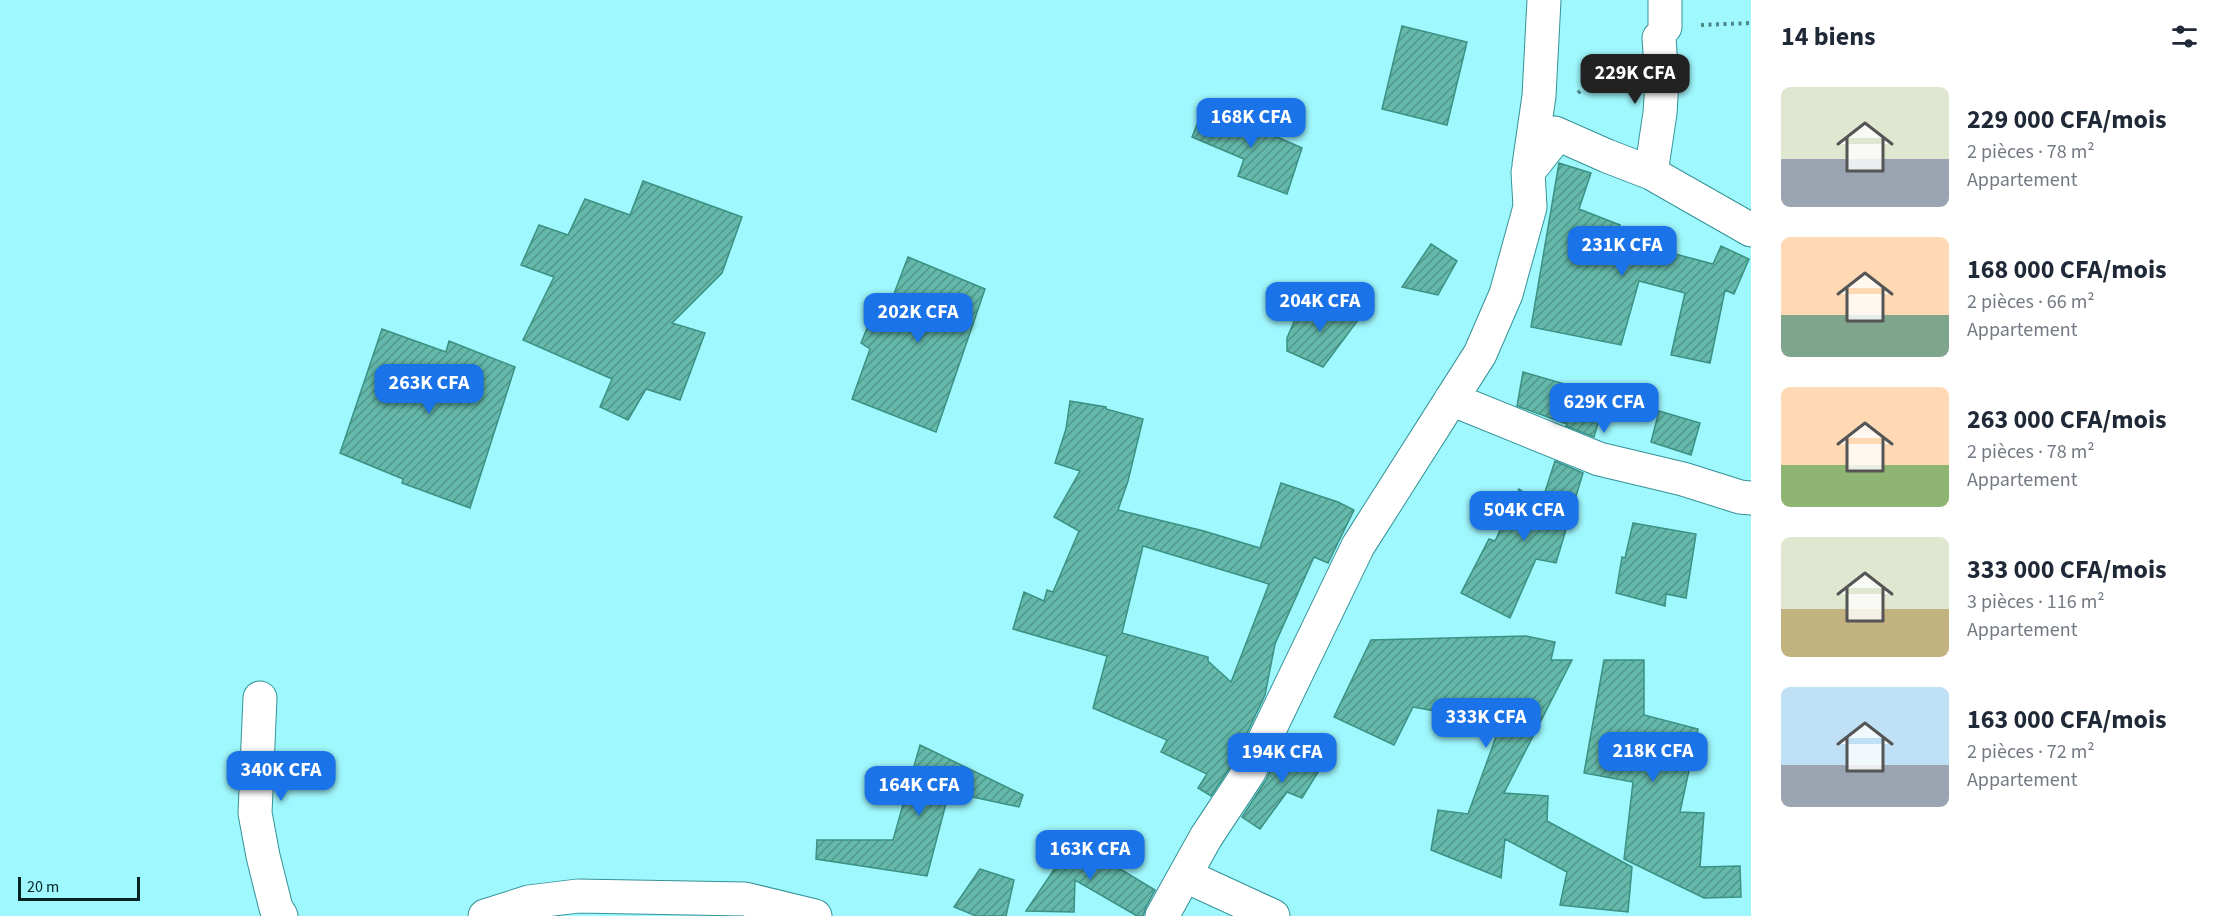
<!DOCTYPE html>
<html lang="fr">
<meta charset="utf-8">
<style>
:root{--surface:#fff;--page:#f2f2f3;--text:#1f2937;--muted:#747a83;--accent:#1a73e8}
body{margin:0;font-family:"Source Sans 3",sans-serif;background:var(--page);color:var(--text);height:100vh;display:flex;flex-direction:column;font-size:22px;white-space:nowrap}
*{box-sizing:border-box;margin:0}
p{font-size:20px;color:var(--muted)}
.icon{flex:none;width:33px;height:33px;fill:none;stroke:currentColor;stroke-width:2;stroke-linecap:round;stroke-linejoin:round}
.map{position:relative;flex:1;overflow:hidden}
.details{display:flex;flex-direction:column;background:var(--surface);width:480px}
.details>*{flex:none}
.scale{position:absolute;left:18px;bottom:15px;width:122px;box-sizing:border-box;padding-left:6px;border:3px solid #052224;border-top:0;font-size:16px;line-height:21px;white-space:nowrap;color:#052224;-webkit-text-stroke:4px #9ff8fd;paint-order:stroke}
.price{position:absolute;translate:-50% -51px;padding:0 14px;border-radius:12px;background:var(--accent);color:#fff;font-size:20px;line-height:39px;filter:drop-shadow(0 2px 3px #0008)}
.price::after{content:'';position:absolute;left:50%;top:36px;width:18px;height:14px;margin-left:-9px;background:inherit;clip-path:polygon(0 0,100% 0,50% 100%)}
.price.selected{background:#222;color:#fff}
ul{padding:0;list-style:none}
li{display:flex;align-items:center;gap:18px;height:150px;padding:0 30px}
li span{display:grid;place-items:center;flex:none;width:168px;height:120px;border-radius:9px;color:#555}
li>.icon{margin-inline-start:auto}
span .icon{width:72px;height:72px;fill:#fffc;stroke-width:1}
li b{font-size:26px}
h2{display:flex;justify-content:space-between;align-items:center;height:72px;padding:0 30px;font-size:26px}
main{display:flex;flex:1;min-height:0}
.map>svg:first-child{display:block}
.building{fill:url(#building-hatch);stroke:#3b9183;stroke-width:1.5;fill-rule:evenodd}
.lines{fill:none;stroke-linecap:round;stroke-linejoin:round}
.street-casing{stroke:#359297;stroke-width:35}
.path{stroke:#4e878a;stroke-width:4;stroke-dasharray:3 4.5;stroke-linecap:butt}
.street{stroke:#fff;stroke-width:33}
</style>
<main>
<div class="map">
<svg width="1751" height="916" viewBox="0 0 1751 916">
<defs>
<pattern id="building-hatch" width="6" height="6" patternUnits="userSpaceOnUse" patternTransform="scale(1.5)"><rect width="6" height="6" fill="#65b9aa"/><path d="M-1 1l2-2M0 6l6-6M5 7l2-2" fill="none" stroke="#51968a"/></pattern>
</defs>
<rect width="100%" height="100%" fill="#9ff8fd"/>
<!-- building -->
<path class="building" d="M 1402,26 L 1467,42 L 1447,125 L 1382,109 Z
M 1205,105 L 1302,148 L 1287,194 L 1238,176 L 1244,159 L 1192,137 Z
M 1559,163 L 1591,173 L 1579,209 L 1620,225 L 1615,238 L 1713,264 L 1721,246 L 1749,259 L 1734,294 L 1725,290 L 1710,363 L 1671,355 L 1685,293 L 1639,281 L 1621,345 L 1531,327 Z
M 643,181 L 742,217 L 722,273 L 672,323 L 705,333 L 680,400 L 646,389 L 628,420 L 600,407 L 612,379 L 523,340 L 554,277 L 521,265 L 539,225 L 568,235 L 585,199 L 630,215 Z
M 1431,244 L 1457,261 L 1438,295 L 1402,287 Z
M 908,257 L 985,289 L 936,432 L 852,399 L 870,349 L 861,343 L 881,294 L 892,299 Z
M 1300,308 L 1364,312 L 1323,367 L 1287,351 L 1287,338 Z
M 382,329 L 446,352 L 449,341 L 515,367 L 470,508 L 402,483 L 403,479 L 340,453 Z
M 1523,372 L 1606,396 L 1594,437 L 1566,426 L 1567,424 L 1517,406 Z
M 1070,401 L 1106,407 L 1106,409 L 1143,419 L 1128,481 L 1118,510 L 1204,531 L 1260,548 L 1281,483 L 1338,502 L 1354,510 L 1328,563 L 1314,557 L 1275,644 L 1265,695 L 1233,763 L 1211,796 L 1198,788 L 1207,774 L 1161,752 L 1167,740 L 1093,708 L 1107,656 L 1013,629 L 1024,592 L 1044,601 L 1047,590 L 1053,592 L 1079,531 L 1054,517 L 1080,471 L 1055,463 L 1066,429 ZM 1143,546 L 1269,584 L 1231,682 L 1208,661 L 1208,657 L 1122,633 Z
M 1659,411 L 1700,423 L 1691,455 L 1651,442 Z
M 1555,461 L 1583,473 L 1556,563 L 1536,559 L 1510,618 L 1461,593 L 1489,539 L 1495,541 L 1519,489 L 1541,504 Z
M 1633,523 L 1696,534 L 1686,598 L 1666,594 L 1665,606 L 1616,593 L 1622,557 L 1625,558 Z
M 1526,636 L 1555,642 L 1551,660 L 1572,660 L 1504,793 L 1548,796 L 1547,821 L 1632,867 L 1628,912 L 1560,905 L 1567,872 L 1505,839 L 1501,878 L 1431,850 L 1438,810 L 1468,814 L 1501,723 L 1413,707 L 1394,745 L 1334,717 L 1371,640 Z
M 1604,660 L 1644,660 L 1644,715 L 1698,729 L 1680,812 L 1704,813 L 1700,867 L 1740,866 L 1741,897 L 1704,898 L 1624,859 L 1633,782 L 1584,773 Z
M 1283,744 L 1323,764 L 1302,798 L 1287,792 L 1260,829 L 1242,817 L 1266,780 Z
M 920,745 L 1023,795 L 1019,807 L 949,792 L 927,876 L 816,859 L 817,840 L 893,840 Z
M 1080,831 L 1107,849 L 1102,858 L 1155,890 L 1146,907 L 1143,916 L 1137,916 L 1075,880 L 1074,912 L 1026,911 Z
M 980,869 L 1014,880 L 1006,916 L 976,916 L 954,907 Z"/>
<g class="lines">
<defs>
<path id="street" d="M 1665,27 L 1665,0
M 1555,133 L 1607,156 L 1651,173 L 1751,230
M 1529,165 L 1539,96 L 1544,0
M 1651,173 L 1660,113 L 1662,82 L 1659,38
M 1451,399 L 1599,459 L 1683,479 L 1740,497 L 1751,498
M 260,698 L 255,813 L 263,856 L 276,908 L 281,916
M 1186,876 L 1273,916
M 485,916 L 529,902 L 578,896 L 745,899 L 815,916
M 1162,916 L 1206,837 L 1249,772 L 1358,546 L 1480,354 L 1506,294 L 1530,207 L 1528,172 L 1551,143"/>
</defs>
<!-- street casing -->
<use href="#street" class="street-casing"/>
<!-- path -->
<path class="path" d="M 1701,25 L 1751,23
M 1578,93 L 1601,72 L 1624,57"/>
<!-- street -->
<use href="#street" class="street"/>
</g>
</svg>
<div class="scale">20 m</div>
<b class="price selected" style="left:1635px;top:105px">229K CFA</b>
<b class="price" style="left:1251px;top:149px">168K CFA</b>
<b class="price" style="left:1622px;top:277px">231K CFA</b>
<b class="price" style="left:1320px;top:333px">204K CFA</b>
<b class="price" style="left:918px;top:344px">202K CFA</b>
<b class="price" style="left:429px;top:415px">263K CFA</b>
<b class="price" style="left:1604px;top:434px">629K CFA</b>
<b class="price" style="left:1524px;top:542px">504K CFA</b>
<b class="price" style="left:1486px;top:749px">333K CFA</b>
<b class="price" style="left:1653px;top:783px">218K CFA</b>
<b class="price" style="left:1282px;top:784px">194K CFA</b>
<b class="price" style="left:281px;top:802px">340K CFA</b>
<b class="price" style="left:919px;top:817px">164K CFA</b>
<b class="price" style="left:1090px;top:881px">163K CFA</b>
</div>
<section class="details">
<h2>14 biens<svg class="icon" aria-label="filters" viewBox="0 0 24 24"><path d="M4 7h16M4 17h16"/><circle cx="9" cy="7" r="2"/><circle cx="15" cy="17" r="2"/></svg></h2>
<ul>
<li><span style="background:linear-gradient(#dfe7d0 60%,#9aa5b1 0)"><svg class="icon" aria-label="home" viewBox="0 0 24 24"><path d="M3 11l9-7 9 7M6 9v11h12V9"/></svg></span><div><b>229 000 CFA/mois</b><p>2 pièces · 78 m²</p><p>Appartement</p></div></li>
<li><span style="background:linear-gradient(#ffd9b3 65%,#7fa58c 0)"><svg class="icon" aria-label="home" viewBox="0 0 24 24"><path d="M3 11l9-7 9 7M6 9v11h12V9"/></svg></span><div><b>168 000 CFA/mois</b><p>2 pièces · 66 m²</p><p>Appartement</p></div></li>
<li><span style="background:linear-gradient(#ffd9b3 65%,#8fb573 0)"><svg class="icon" aria-label="home" viewBox="0 0 24 24"><path d="M3 11l9-7 9 7M6 9v11h12V9"/></svg></span><div><b>263 000 CFA/mois</b><p>2 pièces · 78 m²</p><p>Appartement</p></div></li>
<li><span style="background:linear-gradient(#dfe7d0 60%,#c2b280 0)"><svg class="icon" aria-label="home" viewBox="0 0 24 24"><path d="M3 11l9-7 9 7M6 9v11h12V9"/></svg></span><div><b>333 000 CFA/mois</b><p>3 pièces · 116 m²</p><p>Appartement</p></div></li>
<li><span style="background:linear-gradient(#bfe0f5 65%,#9aa5b1 0)"><svg class="icon" aria-label="home" viewBox="0 0 24 24"><path d="M3 11l9-7 9 7M6 9v11h12V9"/></svg></span><div><b>163 000 CFA/mois</b><p>2 pièces · 72 m²</p><p>Appartement</p></div></li>
</ul>
</section>
</main>
